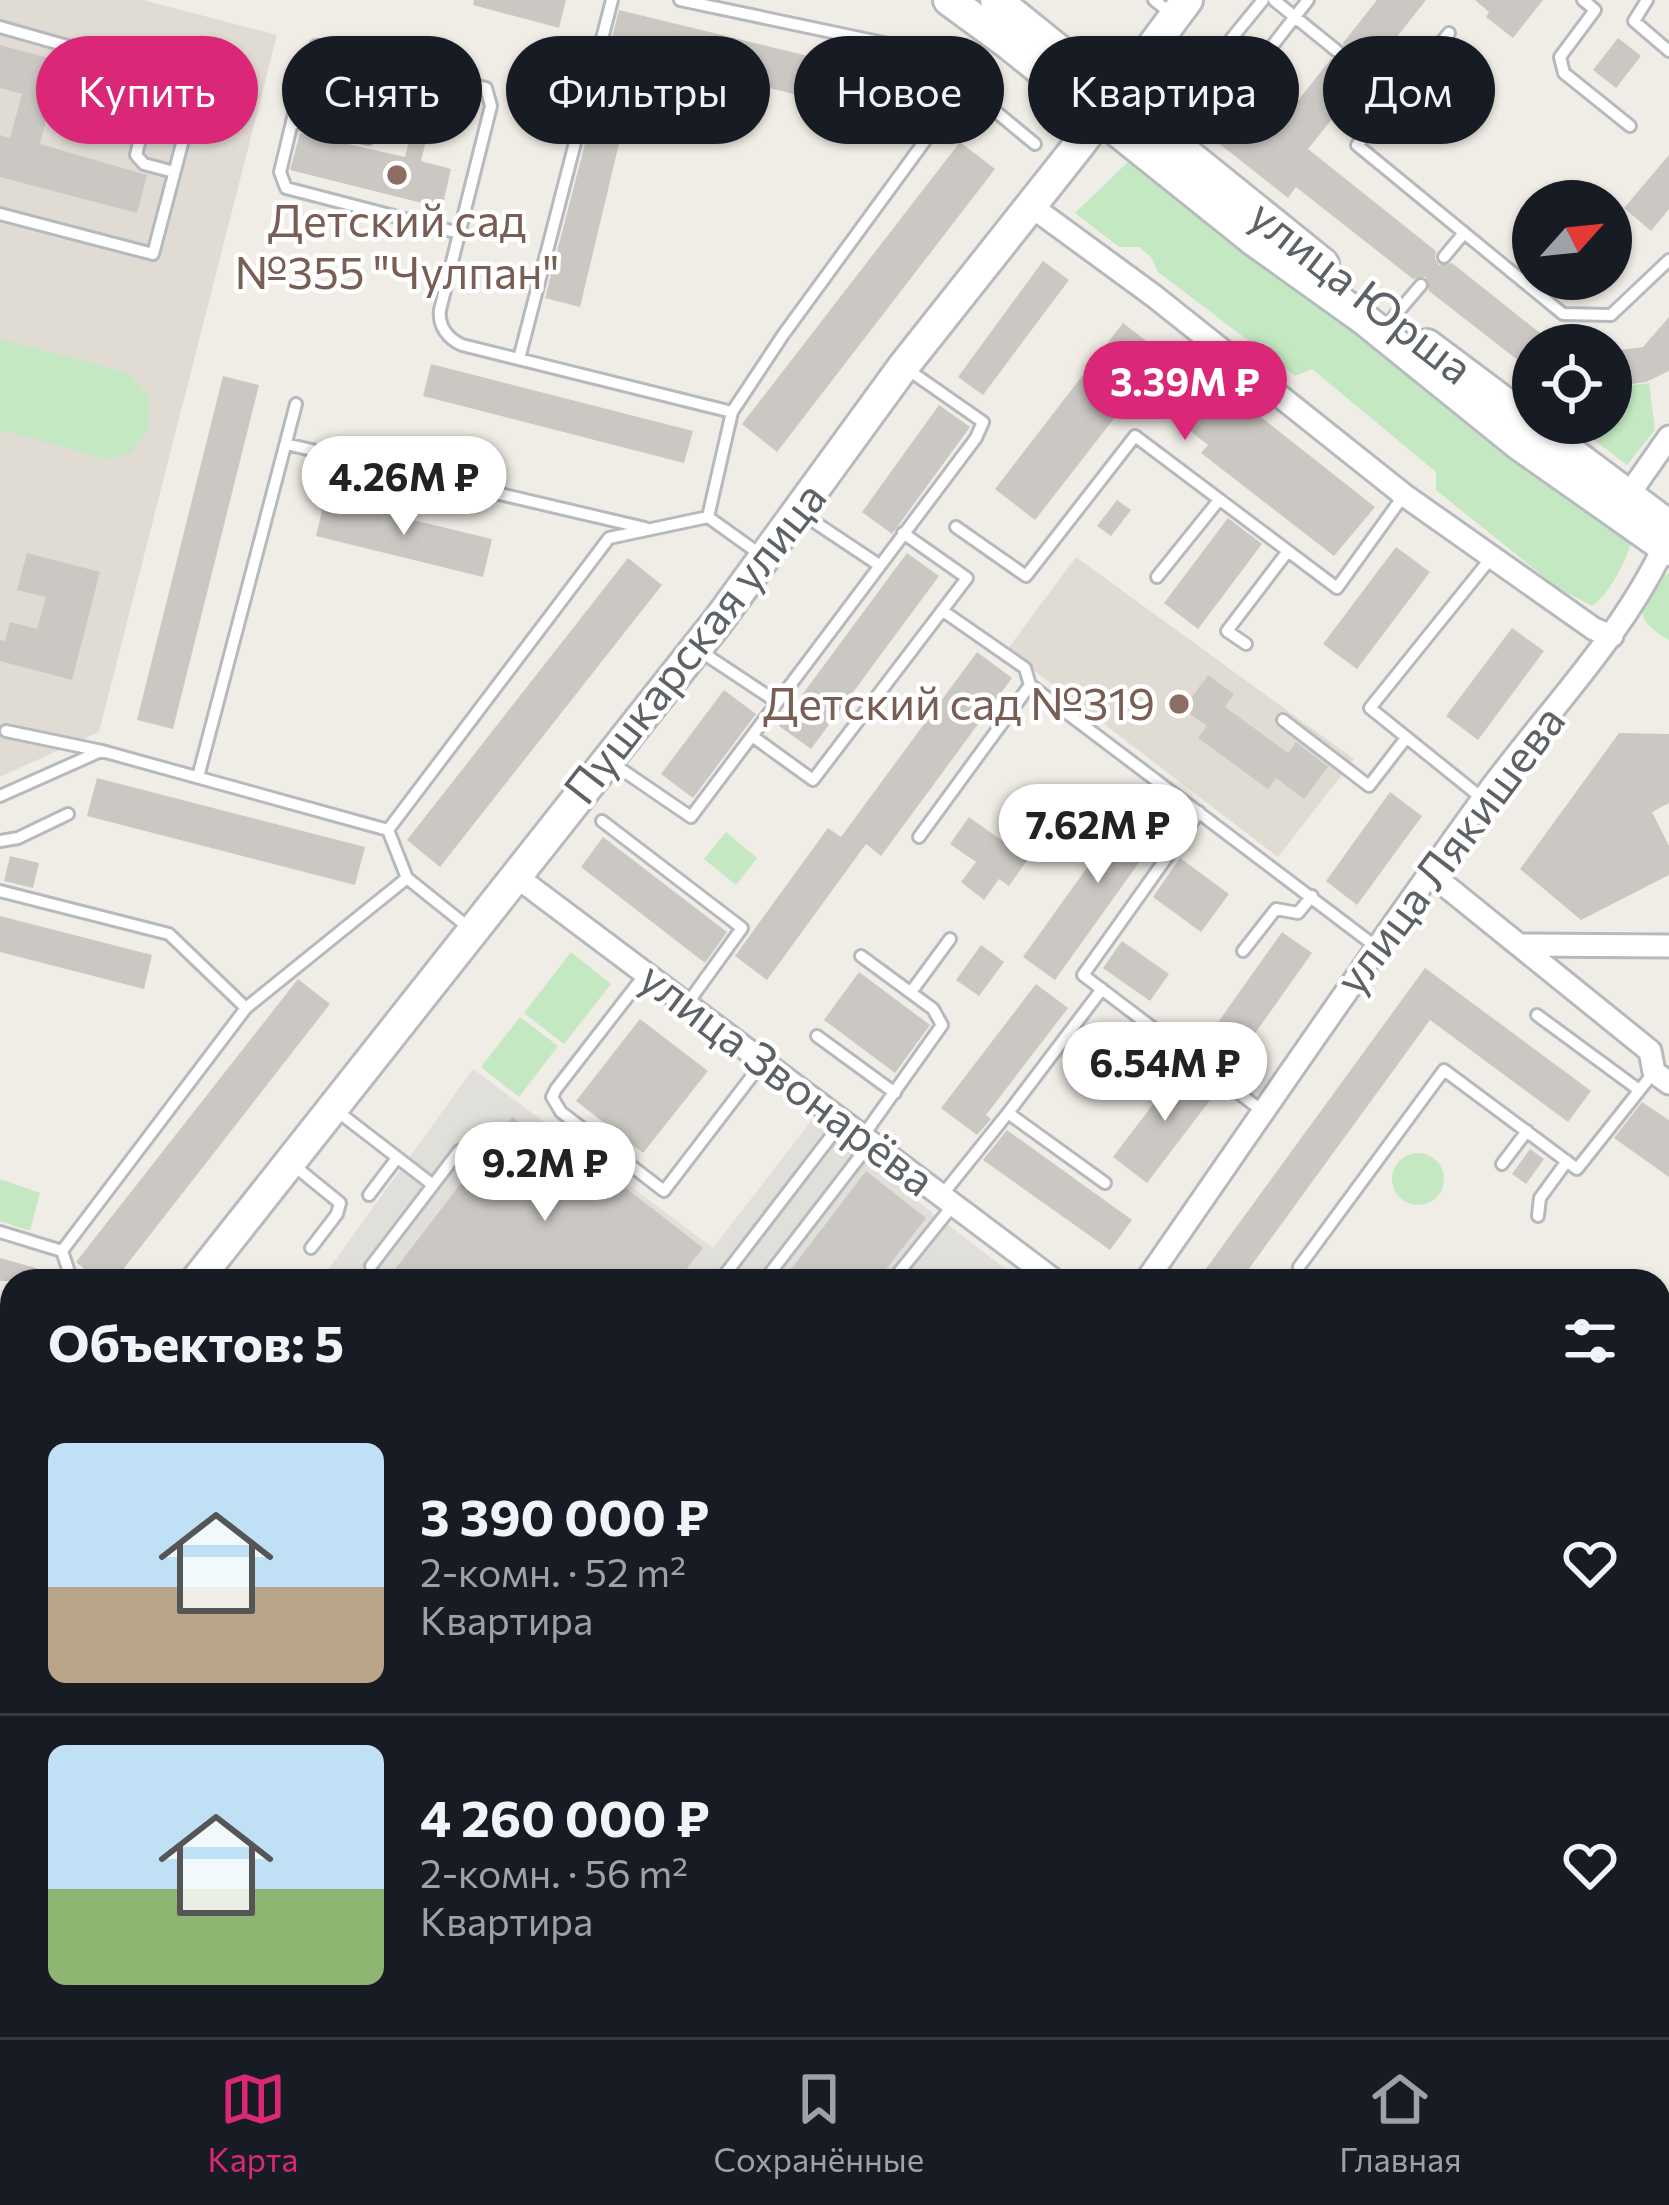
<!DOCTYPE html>
<html lang="ru">
<meta charset="utf-8">
<style>
:root{--surface:#171b24;--page:#20242c;--text:#f1f3f6;--muted:#9ea1a6;--line:#363941;--accent:#db2777}
body{margin:0;font-family:Commissioner,sans-serif;background:var(--page);color:var(--text);height:100vh;display:flex;flex-direction:column;font-size:45px;white-space:nowrap}
*{box-sizing:border-box;margin:0}
p{font-size:39px;color:var(--muted)}
.icon{flex:none;width:66px;height:66px;fill:none;stroke:currentColor;stroke-width:2;stroke-linecap:round;stroke-linejoin:round}
.map{position:relative;flex:1;overflow:hidden}
.sheet{position:absolute;left:0px;top:1269px;width:1671px;height:768px;display:flex;flex-direction:column;background:var(--surface);border-radius:36px 36px 0 0;box-shadow:0 3px 9px #0004}
.sheet>*{flex:none}
.banner{position:absolute;left:36px;top:36px;width:1599px;height:108px;display:flex;gap:24px}
.needle{width:78px;rotate:63deg}
.controls{position:absolute;left:1512px;top:180px;display:grid;gap:24px}
.controls a{display:grid;place-items:center;width:120px;height:120px;border-radius:50%;background:var(--surface);box-shadow:0 3px 9px #0004;font-size:60px}
.price{position:absolute;translate:-50% -102px;padding:0 27px;border-radius:42px;background:#fff;color:#222;font-size:39px;line-height:78px;filter:drop-shadow(0 3px 6px #0008)}
.price::after{content:'';position:absolute;left:50%;top:72px;width:36px;height:27px;margin-left:-18px;background:inherit;clip-path:polygon(0 0,100% 0,50% 100%)}
.price.on{background:var(--accent);color:#fff}
ul{padding:0;list-style:none}
li{display:flex;align-items:center;gap:36px;height:300px;padding:0 48px}
li+li{border-top:3px solid var(--line)}
li span{display:grid;place-items:center;flex:none;width:336px;height:240px;border-radius:18px;color:#555}
li>.icon{margin-inline-start:auto}
span .icon{width:144px;height:144px;fill:#fffc;stroke-width:1}
li b{font-size:51px}
h2{display:flex;justify-content:space-between;align-items:center;height:144px;padding:0 48px;font-size:51px}
.pill{padding:0 42px;border-radius:54px;background:var(--surface);box-shadow:0 3px 9px #0004;font-size:42px;line-height:108px}
.pill.on{background:var(--accent);color:#fff}
.menu{display:flex;justify-content:space-around;align-items:center;height:168px;border-top:3px solid var(--line);background:var(--surface);font-size:33px;color:var(--muted)}
.menu a{display:grid;justify-items:center;gap:6px}
.menu .on{color:var(--accent)}
.map>svg:first-child{display:block}
.industrial{fill:#e1dfda}
.education{fill:#e0dcd4}
.green{fill:#c4e8c2}
.building{fill:#cbc8c3}
.lines{fill:none;stroke-linecap:round;stroke-linejoin:round}
.lane-casing{stroke:#b6b9bd;stroke-width:16}
.street-casing{stroke:#b6b9bd;stroke-width:27}
.secondary-casing{stroke:#b7bbc0;stroke-width:36}
.primary-casing{stroke:#f5c45a;stroke-width:39}
.lane{stroke:#fff;stroke-width:10}
.street{stroke:#fff;stroke-width:21}
.secondary{stroke:#fff;stroke-width:30}
.primary{stroke:#ffeeac;stroke-width:33}
.tram{stroke:#b5b6b7;stroke-width:3}
.education-dot{fill:#8d6e63;stroke:#fff;stroke-width:4.5}
.labels{text-anchor:middle;stroke-width:9;stroke-linejoin:round;paint-order:stroke}
.education-label{font-size:45px;fill:#785e54;stroke:#fff}
.street-label{font-size:45px;fill:#5d6267;stroke:#fff}
</style>
<div class="map">
<svg width="1669" height="2037" viewBox="0 0 1669 2037">
<rect width="100%" height="100%" fill="#f0ede6"/>
<!-- industrial -->
<path class="industrial" d="M 473,1069 L 713,1248 L 812,1120 L 1021,1281 L 320,1281 Z
M 799,2025 L 1346,2025 L 1341,2037 L 841,2037 Z"/>
<!-- education -->
<path class="education" d="M 0,0 L 143,0 L 277,35 L 99,732 L 0,777 Z
M 1076,557 L 1354,759 L 1278,857 L 1007,650 Z
M 1669,1825 L 1669,2037 L 1583,2037 L 1566,2025 L 1659,2025 L 1659,1835 Z"/>
<!-- green -->
<path class="green" d="M 1130,160 L 1252,260 L 1307,290 L 1631,544 C 1622,567 1612,591 1592,606 L 1558,588 L 1436,490 L 1436,472 L 1312,369 L 1295,376 L 1158,272 L 1151,257 L 1139,247 L 1119,247 L 1075,213 Z
M 0,339 L 128,373 L 149,397 L 149,427 L 131,453 L 107,459 L 0,430 Z
M 1649,383 L 1655,430 L 1627,465 L 1572,423 L 1611,423 L 1611,388 Z
M 1669,573 L 1669,640 C 1650,629 1633,617 1648,594 C 1655,583 1657,578 1669,573 Z
M 726,832 L 757,858 L 736,885 L 704,859 Z
M 571,952 L 611,984 L 564,1044 L 524,1013 Z
M 520,1017 L 558,1046 L 519,1097 L 481,1067 Z
M1392 1179a26 26 0 1 1 52 0a26 26 0 1 1-52 0Z
M 0,1179 L 40,1193 L 30,1231 L 0,1221 Z
M 101,2025 L 180,2025 L 225,2037 L 146,2037 Z
M 633,2025 L 700,2025 L 742,2037 L 655,2037 L 637,2032 Z"/>
<!-- building -->
<path class="building" d="M 474,0 L 566,0 L 559,28 L 473,5 Z
M 1377,0 L 1426,0 L 1373,67 L 1359,69 L 1361,83 L 1308,149 L 1436,251 L 1435,259 L 1439,265 L 1452,263 L 1555,345 L 1533,345 L 1533,372 L 1429,291 L 1426,277 L 1413,279 L 1296,187 L 1288,198 L 1193,123 L 1189,116 L 1196,89 L 1220,77 L 1275,116 L 1278,113 L 1284,118 L 1331,59 L 1339,60 L 1345,56 L 1343,43 Z
M 1475,0 L 1543,0 L 1513,38 L 1486,17 L 1489,12 Z
M 619,10 L 894,77 L 884,116 L 609,49 Z
M 1618,38 L 1641,56 L 1616,88 L 1593,70 Z
M 0,45 L 135,81 L 125,121 L 51,101 L 40,144 L 147,175 L 137,213 L 0,177 L 0,135 L 10,138 L 22,94 L 0,88 Z
M 331,60 L 349,64 L 342,94 L 324,89 Z
M 401,77 L 469,94 L 460,131 L 430,124 L 421,161 L 451,169 L 442,208 L 290,170 L 300,133 L 405,157 L 414,120 L 391,114 Z
M 587,136 L 619,144 L 580,307 L 545,298 Z
M 960,142 L 995,169 L 777,452 L 742,424 Z
M 1669,155 L 1669,209 L 1651,231 L 1624,208 Z
M 1043,261 L 1069,280 L 983,395 L 958,377 Z
M 1669,317 L 1669,371 L 1646,382 L 1611,387 L 1611,351 L 1643,347 Z
M 1123,323 L 1237,411 L 1243,403 L 1375,507 L 1334,556 L 1201,453 L 1208,445 L 1137,389 L 1035,520 L 995,489 Z
M 431,364 L 693,431 L 684,463 L 423,396 Z
M 223,376 L 259,385 L 173,729 L 137,720 Z
M 939,405 L 970,427 L 892,534 L 862,512 Z
M 325,499 L 492,539 L 483,577 L 316,536 Z
M 1117,500 L 1131,510 L 1111,536 L 1097,526 Z
M 1228,518 L 1262,544 L 1198,629 L 1164,603 Z
M 1396,547 L 1430,572 L 1357,669 L 1323,644 Z
M 27,553 L 100,572 L 72,680 L 0,661 L 0,640 L 5,641 L 10,622 L 37,629 L 46,597 L 17,590 Z
M 907,553 L 939,576 L 811,749 L 779,726 Z
M 628,558 L 662,585 L 440,867 L 407,840 Z
M 1512,628 L 1544,651 L 1478,740 L 1446,716 Z
M 977,652 L 1012,678 L 881,856 L 866,844 L 767,980 L 735,956 L 828,828 L 841,837 Z
M 1208,675 L 1234,694 L 1225,707 L 1288,753 L 1296,742 L 1328,767 L 1304,799 L 1276,778 L 1268,789 L 1198,738 L 1207,726 L 1183,709 Z
M 724,690 L 756,714 L 693,798 L 661,774 Z
M 1619,733 L 1669,734 L 1669,803 L 1652,812 L 1669,846 L 1669,875 L 1581,920 L 1520,869 Z
M 97,778 L 365,847 L 355,885 L 87,816 Z
M 1141,792 L 1173,815 L 1055,980 L 1023,957 Z
M 1390,792 L 1422,816 L 1357,905 L 1326,881 Z
M 969,817 L 1028,859 L 1009,886 L 999,879 L 984,900 L 961,882 L 976,862 L 950,844 Z
M 603,837 L 727,932 L 705,963 L 581,867 Z
M 10,856 L 39,863 L 33,888 L 4,881 Z
M 1180,858 L 1229,894 L 1201,932 L 1153,897 Z
M 0,916 L 152,955 L 144,989 L 0,952 Z
M 1282,932 L 1312,953 L 1239,1056 L 1209,1035 Z
M 1122,941 L 1169,974 L 1150,1001 L 1103,968 Z
M 981,945 L 1004,962 L 979,996 L 956,980 Z
M 1425,968 L 1591,1091 L 1568,1122 L 1430,1020 L 1240,1281 L 1197,1281 Z
M 859,972 L 930,1025 L 895,1073 L 824,1020 Z
M 298,979 L 330,1004 L 114,1281 L 99,1281 L 76,1262 Z
M 1036,984 L 1068,1008 L 986,1115 L 991,1119 L 977,1135 L 941,1108 Z
M 640,1019 L 708,1071 L 643,1153 L 576,1101 Z
M 1182,1066 L 1217,1091 L 1147,1183 L 1113,1157 Z
M 1642,1102 L 1669,1120 L 1669,1177 L 1614,1138 Z
M 512,1117 L 579,1169 L 587,1158 L 703,1248 L 677,1281 L 386,1281 Z
M 1007,1130 L 1132,1220 L 1110,1250 L 983,1160 Z
M 1530,1149 L 1544,1159 L 1526,1184 L 1512,1174 Z
M 866,1171 L 926,1218 L 877,1281 L 782,1281 Z
M 0,1258 L 36,1268 L 32,1281 L 0,1281 Z"/>
<g class="lines">
<defs>
<path id="lane" d="M 680,0 L 898,46 L 965,86 L 1035,144
M 1154,0 L 1172,14
M 1274,0 L 1337,51
M 1583,0 L 1595,10 L 1560,57 L 1564,73 L 1630,126
M 1647,0 L 1634,21 L 1669,51
M 0,27 L 198,83 L 153,254 L 0,214
M 1449,33 L 1357,145 L 1563,314 L 1611,315 L 1669,260
M 1218,55 L 1263,0
M 1255,68 L 1308,0
M 157,71 L 136,155 L 144,164 L 174,172
M 1367,75 L 1394,99
M 292,121 L 368,138 L 378,127 L 394,63
M 459,233 L 286,188 L 280,172 L 307,60 L 316,46 L 486,88 L 491,106 L 440,310 C 438,326 448,339 462,345 L 732,412 L 708,517
M 1444,257 L 1464,233
M 1392,319 L 1421,285
M 519,359 L 612,0
M 732,412 L 783,335 L 965,86
M 286,444 L 645,528
M 801,513 L 879,565
M 956,527 L 1026,576 L 1135,436 L 1337,588 L 1404,495
M 1157,577 L 1219,500
M 943,611 L 1025,668 L 1030,685 L 1375,946
M 1246,644 L 1227,631 L 1288,551
M 700,651 L 777,702
M 1283,720 L 1369,786 L 1406,738
M 6,731 L 102,751 L 388,830 L 407,878
M 752,736 L 813,780 L 967,578 L 903,533
M 609,761 L 691,817 L 976,438 L 983,422 L 907,369
M 198,777 L 296,404
M 0,796 L 101,751
M 1483,799 L 1370,708 L 1491,558
M 1199,812 L 1083,975 L 1261,1110
M 602,821 L 742,928 L 687,1004
M 388,830 L 609,538 L 708,517 L 761,555
M 919,837 L 1030,685
M 0,841 L 18,838 L 68,814
M 0,891 L 169,934 L 246,1008
M 1243,951 L 1276,909 L 1298,913 L 1312,896
M 861,956 L 933,1009 L 942,1025 L 863,1136
M 646,973 L 556,1089 L 552,1097 L 561,1112 L 664,1191 L 762,1063
M 911,992 L 950,939
M 1537,1015 L 1639,1090
M 817,1036 L 895,1093
M 337,1111 L 433,1185 L 459,1151
M 1008,1113 L 1102,989
M 292,1164 L 340,1203 L 337,1214 L 311,1248
M 1502,1164 L 1527,1131
M 369,1195 L 397,1158
M 942,1195 L 1008,1113 L 1105,1183
M 1538,1216 L 1540,1198 L 1567,1161
M 0,1232 L 62,1251 L 72,1281
M 62,1251 L 246,1008 L 407,878 L 468,927
M 371,1266 L 433,1185
M 1299,1267 L 1444,1070 L 1577,1169 L 1654,1072
M 720,1281 L 842,1122
M 764,1281 L 871,1142
M 892,1281 L 954,1204
M 0,1326 L 12,1321
M 0,1610 L 12,1619
M 0,1637 L 0,1661
M 0,1787 L 12,1789
M 0,1803 L 12,1806
M 617,2037 L 620,2025"/>
<path id="street" d="M 1031,206 L 1154,296 L 1404,495 L 1594,629 L 1612,636
M 1622,504 L 1669,437
M 1431,874 L 1650,1051 L 1654,1072 L 1669,1083
M 517,877 L 1055,1281
M 1521,945 L 1669,946
M 1146,1281 C 1257,1121 1366,961 1480,803 C 1544,714 1624,637 1669,536
M 1659,1685 L 1669,1693
M 0,1881 L 12,1884
M 551,2025 L 598,2037
M 1485,2025 L 1501,2037
M 1351,2037 L 1356,2025"/>
<path id="secondary" d="M 949,0 L 1009,44 L 1255,241 L 1364,319 L 1520,445 L 1669,550
M 996,0 L 1323,264
M 1427,345 L 1669,526
M 196,1281 L 718,621 L 903,367 L 1079,145 L 1187,0
M 0,1527 L 12,1512"/>
<path id="primary" d="M 0,1958 L 12,1961
M 0,2022 L 52,2037
M 246,2025 L 290,2037"/>
</defs>
<!-- lane casing -->
<use href="#lane" class="lane-casing"/>
<!-- street casing -->
<use href="#street" class="street-casing"/>
<!-- secondary casing -->
<use href="#secondary" class="secondary-casing"/>
<!-- primary casing -->
<use href="#primary" class="primary-casing"/>
<!-- lane -->
<use href="#lane" class="lane"/>
<!-- street -->
<use href="#street" class="street"/>
<!-- secondary -->
<use href="#secondary" class="secondary"/>
<!-- primary -->
<use href="#primary" class="primary"/>
<!-- tram -->
<path class="tram" d="M 0,1916 L 12,1920
M 362,2025 L 406,2037
M 392,2033 L 469,2037 L 510,2025"/>
</g>
<!-- markers -->
<g class="education-dot">
<circle cx="397" cy="175" r="12"/>
<circle cx="1179" cy="704" r="12"/>
</g>
<g class="labels">
<!-- education labels -->
<g class="education-label">
<text x="397" y="237">Детский сад<tspan x="397" dy="52">№355 "Чулпан"</tspan></text>
<text x="1155" y="720" text-anchor="end">Детский сад №319</text>
</g>
<!-- street labels -->
<g class="street-label">
<text transform="translate(1361 292) rotate(38)" y="16">улица Юрша</text>
<text transform="translate(695 643) rotate(-52)" y="16">Пушкарская улица</text>
<text transform="translate(1450 850) rotate(-53)" y="16">улица Лякишева</text>
<text transform="translate(787 1079) rotate(37)" y="16">улица Звонарёва</text>
</g>
</g>
</svg>
<div class="controls">
<a><svg class="needle" viewBox="-14 -14 28 28"><path d="M0-13l5 13h-10z" fill="#e53935"/><path d="M0 13l5-13h-10z" fill="#9ea1a6"/></svg></a>
<a><svg class="icon" aria-label="locate" viewBox="0 0 24 24"><circle cx="12" cy="12" r="6"/><path d="M12 2v4M12 18v4M2 12h4M18 12h4"/></svg></a>
</div>
<b class="price on" style="left:1185px;top:443px">3.39M ₽</b>
<b class="price" style="left:404px;top:538px">4.26M ₽</b>
<b class="price" style="left:1098px;top:886px">7.62M ₽</b>
<b class="price" style="left:1165px;top:1124px">6.54M ₽</b>
<b class="price" style="left:545px;top:1224px">9.2M ₽</b>
<div class="banner">
<a class="pill on">Купить</a>
<a class="pill">Снять</a>
<a class="pill">Фильтры</a>
<a class="pill">Новое</a>
<a class="pill">Квартира</a>
<a class="pill">Дом</a>
</div>
<section class="sheet">
<h2>Объектов: 5<svg class="icon" aria-label="filters" viewBox="0 0 24 24"><path d="M4 7h16M4 17h16"/><circle cx="9" cy="7" r="2"/><circle cx="15" cy="17" r="2"/></svg></h2>
<ul>
<li><span style="background:linear-gradient(#bfe0f5 60%,#b9a48a 0)"><svg class="icon" aria-label="home" viewBox="0 0 24 24"><path d="M3 11l9-7 9 7M6 9v11h12V9"/></svg></span><div><b>3 390 000 ₽</b><p>2-комн. · 52 m²</p><p>Квартира</p></div><svg class="icon" aria-label="heart" viewBox="0 0 24 24"><path d="M12 20l-8-8c-3-5 5-10 8-4 3-6 11-1 8 4z"/></svg></li>
<li><span style="background:linear-gradient(#bfe0f5 60%,#8fb573 0)"><svg class="icon" aria-label="home" viewBox="0 0 24 24"><path d="M3 11l9-7 9 7M6 9v11h12V9"/></svg></span><div><b>4 260 000 ₽</b><p>2-комн. · 56 m²</p><p>Квартира</p></div><svg class="icon" aria-label="heart" viewBox="0 0 24 24"><path d="M12 20l-8-8c-3-5 5-10 8-4 3-6 11-1 8 4z"/></svg></li>
</ul>
</section>
</div>
<nav class="menu">
<a class="on"><svg class="icon" aria-label="map" viewBox="0 0 24 24"><path d="M3 6l6-2 6 2 6-2v14l-6 2-6-2-6 2zM9 4v14M15 6v14"/></svg>Карта</a>
<a><svg class="icon" aria-label="saved" viewBox="0 0 24 24"><path d="M7 4h10v16l-5-4-5 4z"/></svg>Сохранённые</a>
<a><svg class="icon" aria-label="home" viewBox="0 0 24 24"><path d="M3 11l9-7 9 7M6 9v11h12V9"/></svg>Главная</a>
</nav>
